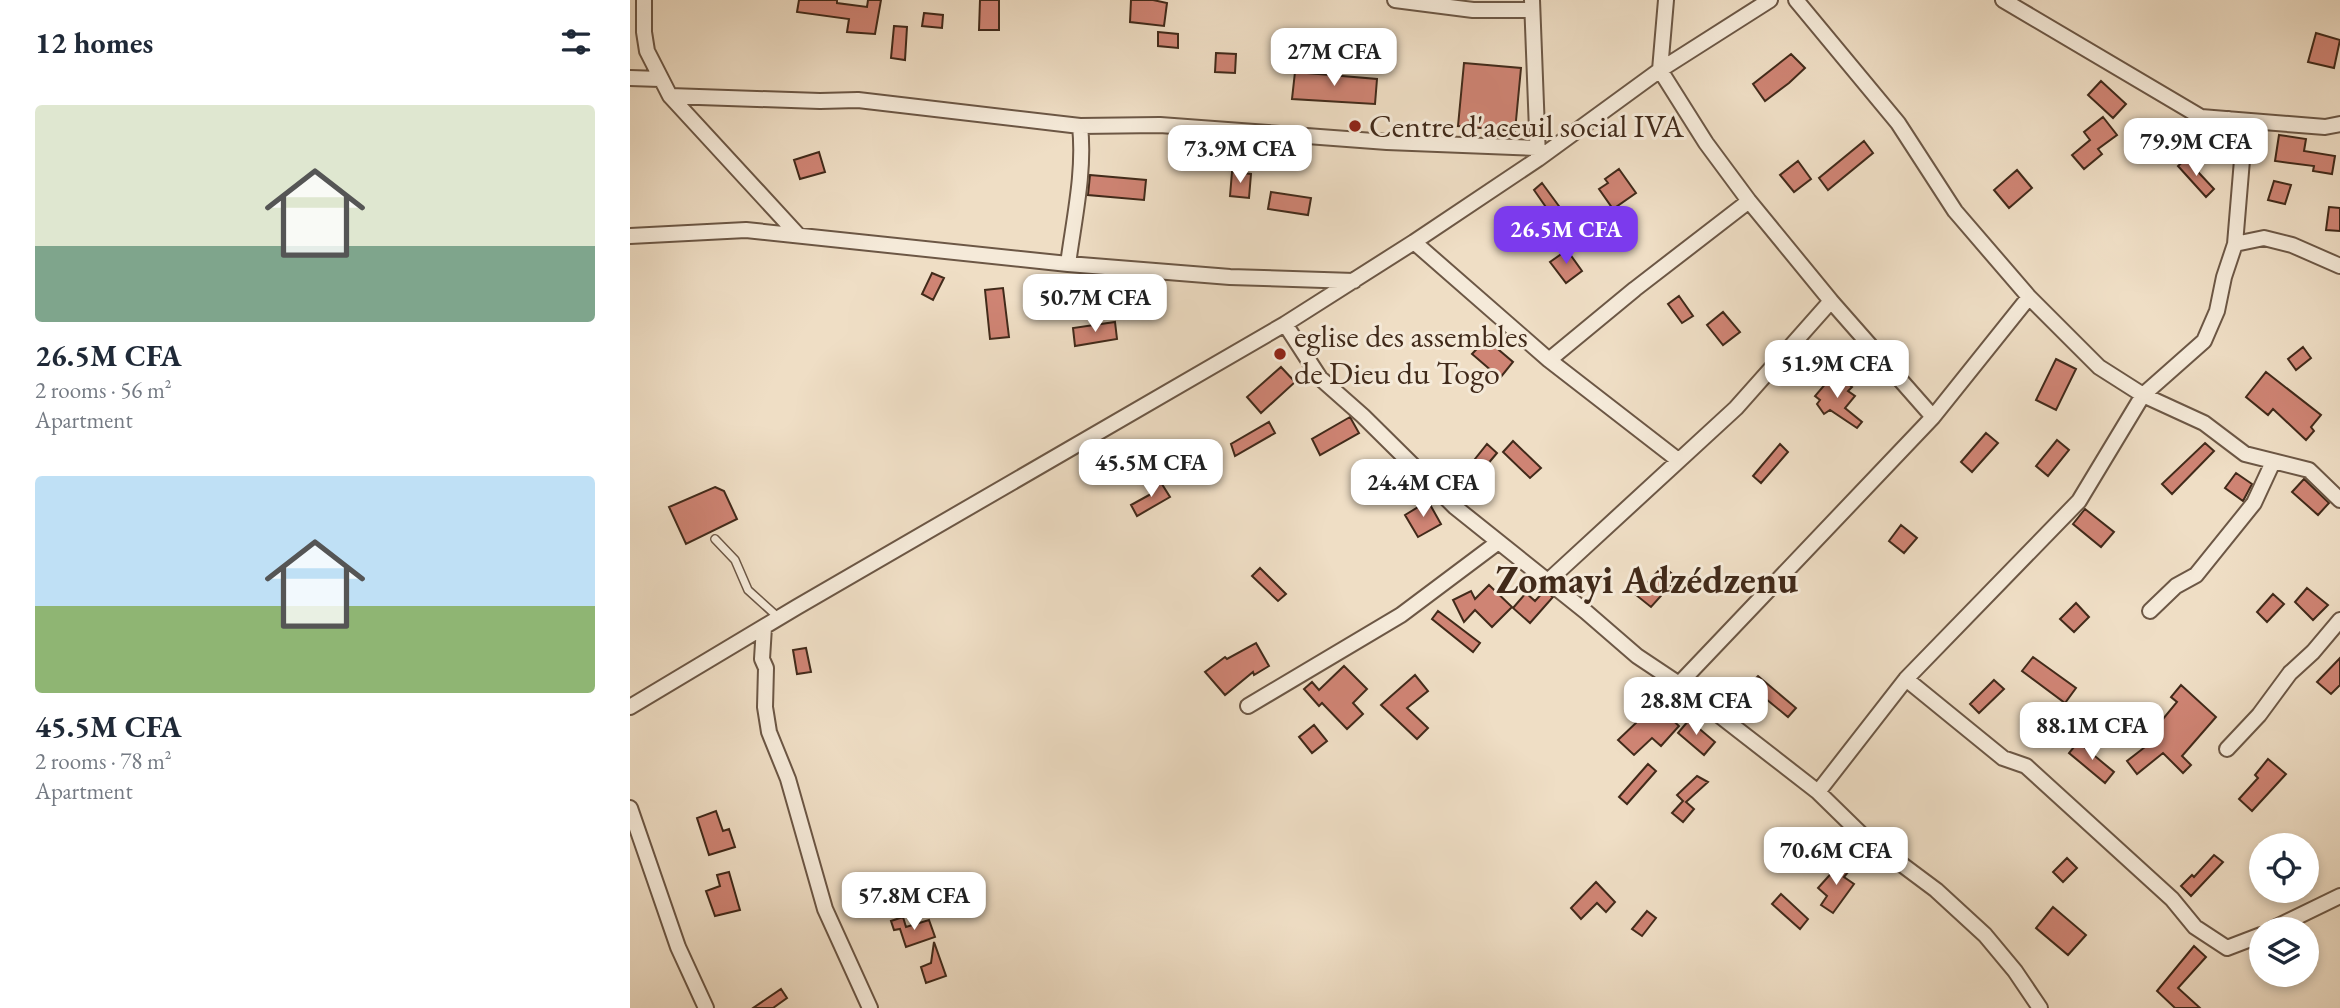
<!DOCTYPE html>
<meta charset="utf-8">
<style>
:root{--surface:#fff;--page:#f2f2f3;--text:#1f2937;--muted:#747a83;--accent:#7c3aed}
body{margin:0;font-family:"EB Garamond",serif;background:var(--page);color:var(--text);height:100vh;display:flex;flex-direction:column;font-size:26px;white-space:nowrap}
*{box-sizing:border-box;margin:0}
p{font-size:23px;color:var(--muted)}
.icon{flex:none;width:38px;height:38px;fill:none;stroke:currentColor;stroke-width:2;stroke-linecap:round;stroke-linejoin:round}
.map{position:relative;flex:1;overflow:hidden}
.sheet{display:flex;flex-direction:column;background:var(--surface);width:630px}
.sheet>*{flex:none}
.controls{position:absolute;left:1619px;top:833px;display:grid;gap:14px}
.controls a{display:grid;place-items:center;width:70px;height:70px;border-radius:50%;background:var(--surface);box-shadow:0 4px 10px #0003;font-size:35px}
.price{position:absolute;translate:-50% -60px;padding:0 16px;border-radius:14px;background:#fff;color:#222;font-size:23px;line-height:46px;filter:drop-shadow(0 2px 4px #0008)}
.price::after{content:'';position:absolute;left:50%;top:42px;width:21px;height:16px;margin-left:-10px;background:inherit;clip-path:polygon(0 0,100% 0,50% 100%)}
.price.on{background:var(--accent);color:#fff}
ul{padding:0;list-style:none}
li{display:grid;align-content:center;gap:14px;height:371px;padding:0 35px}
li span{display:grid;place-items:center;height:217px;border-radius:7px;color:#555}
li>.icon{margin-inline-start:auto}
span .icon{width:126px;height:126px;fill:#fffc;stroke-width:1}
li b{font-size:30px}
h2{display:flex;justify-content:space-between;align-items:center;height:84px;padding:0 35px;font-size:30px}
main{display:flex;flex:1;min-height:0}
.map>svg:first-child{display:block}
.building{fill:#cf8474;stroke:#412a1a;stroke-width:2}
.lines{fill:none;stroke-linecap:round;stroke-linejoin:round}
.service-casing{stroke:#6c5745;stroke-width:10}
.minor-casing{stroke:#6c5745;stroke-width:18}
.service{stroke:#f5ead9;stroke-width:7}
.minor{stroke:#f5ead9;stroke-width:14}
.poi-dot{fill:#8f2418;stroke:#f5ead9;stroke-width:2.5}
.labels{text-anchor:middle;stroke-width:6;stroke-linejoin:round;paint-order:stroke}
.poi-label{font-size:32px;fill:#412a1a;stroke:#f5ead9;text-anchor:start}
.district-label{font-size:38px;font-weight:bold;fill:#412a1a;stroke:#f5ead9}
</style>
<main>
<section class="sheet">
<h2>12 homes<svg class="icon" aria-label="filters" viewBox="0 0 24 24"><path d="M4 7h16M4 17h16"/><circle cx="9" cy="7" r="2"/><circle cx="15" cy="17" r="2"/></svg></h2>
<ul>
<li><span style="background:linear-gradient(#dfe7d0 65%,#7fa58c 0)"><svg class="icon" aria-label="home" viewBox="0 0 24 24"><path d="M3 11l9-7 9 7M6 9v11h12V9"/></svg></span><div><b>26.5M CFA</b><p>2 rooms · 56 m²</p><p>Apartment</p></div></li>
<li><span style="background:linear-gradient(#bfe0f5 60%,#8fb573 0)"><svg class="icon" aria-label="home" viewBox="0 0 24 24"><path d="M3 11l9-7 9 7M6 9v11h12V9"/></svg></span><div><b>45.5M CFA</b><p>2 rooms · 78 m²</p><p>Apartment</p></div></li>
</ul>
</section>
<div class="map">
<svg width="1710" height="1008" viewBox="0 0 1710 1008">
<rect width="100%" height="100%" fill="#efdec5"/>
<filter id="stains"><feTurbulence type="fractalNoise" baseFrequency=".00286" numOctaves="4"/><feColorMatrix values="0 0 0 0 .2 0 0 0 0 .09 0 0 0 0 .02 0 0 0 .5 -.17"/></filter>
<radialGradient id="worn" r=".72"><stop offset=".6" stop-color="#630" stop-opacity="0"/><stop offset="1" stop-color="#630" stop-opacity=".3"/></radialGradient>
<!-- building -->
<path class="building" d="M 169,0 L 207,0 L 207,3 L 237,7 L 238,0 L 251,0 L 245,34 L 217,32 L 219,19 L 167,12 Z
M 350,0 L 369,0 L 369,30 L 349,30 Z
M 501,0 L 523,0 L 537,3 L 534,26 L 500,22 Z
M 294,13 L 313,15 L 312,28 L 292,26 Z
M 264,26 L 277,27 L 275,60 L 261,58 Z
M 528,32 L 548,34 L 548,48 L 528,46 Z
M 1686,33 L 1710,40 L 1704,68 L 1678,62 Z
M 586,53 L 606,54 L 605,73 L 585,72 Z
M 1161,54 L 1175,68 L 1159,83 L 1135,101 L 1123,84 Z
M 834,63 L 891,68 L 885,131 L 828,126 Z
M 665,72 L 747,79 L 745,104 L 662,99 Z
M 1471,81 L 1496,104 L 1483,118 L 1458,95 Z
M 1473,117 L 1487,135 L 1468,149 L 1472,154 L 1454,169 L 1442,155 L 1460,140 L 1454,132 Z
M 1649,135 L 1676,139 L 1674,151 L 1705,156 L 1702,174 L 1683,171 L 1684,166 L 1645,161 Z
M 1234,141 L 1243,153 L 1198,190 L 1189,178 Z
M 189,152 L 195,172 L 170,179 L 164,160 Z
M 1556,159 L 1584,189 L 1576,197 L 1548,166 Z
M 1168,161 L 1181,179 L 1164,192 L 1150,175 Z
M 989,169 L 1006,193 L 983,209 L 969,189 L 978,183 L 975,179 Z
M 1387,170 L 1402,188 L 1379,208 L 1364,190 Z
M 602,172 L 621,174 L 619,198 L 600,196 Z
M 460,175 L 516,180 L 514,200 L 458,195 Z
M 1644,181 L 1661,185 L 1655,204 L 1638,200 Z
M 912,183 L 934,213 L 925,220 L 904,190 Z
M 641,192 L 681,198 L 678,215 L 638,209 Z
M 1699,207 L 1710,208 L 1710,231 L 1696,230 Z
M 937,250 L 952,271 L 936,283 L 920,262 Z
M 302,273 L 314,278 L 303,300 L 292,294 Z
M 373,288 L 379,337 L 360,339 L 355,290 Z
M 1049,296 L 1063,316 L 1052,323 L 1038,304 Z
M 1093,312 L 1110,332 L 1093,345 L 1077,325 Z
M 485,322 L 487,339 L 445,346 L 443,328 Z
M 856,339 L 883,362 L 870,378 L 842,354 Z
M 1673,347 L 1681,358 L 1666,370 L 1658,359 Z
M 1426,359 L 1446,369 L 1426,410 L 1406,400 Z
M 651,367 L 665,382 L 631,413 L 617,397 Z
M 1636,372 L 1691,415 L 1681,427 L 1684,431 L 1676,440 L 1643,409 L 1638,415 L 1616,397 Z
M 1203,375 L 1209,381 L 1211,378 L 1222,387 L 1218,391 L 1225,396 L 1215,408 L 1232,422 L 1227,428 L 1200,410 L 1194,414 L 1187,404 L 1190,400 L 1185,396 Z
M 720,417 L 729,433 L 690,455 L 682,439 Z
M 639,422 L 645,433 L 605,456 L 601,444 Z
M 1356,433 L 1368,443 L 1342,472 L 1331,462 Z
M 1427,440 L 1439,450 L 1418,476 L 1406,466 Z
M 883,441 L 911,468 L 900,478 L 873,452 Z
M 1575,443 L 1584,451 L 1542,494 L 1532,484 Z
M 857,444 L 867,453 L 851,472 L 841,464 Z
M 1150,444 L 1158,452 L 1131,483 L 1123,476 Z
M 1606,473 L 1622,484 L 1613,501 L 1595,488 Z
M 1674,479 L 1699,503 L 1688,515 L 1662,492 Z
M 530,481 L 540,497 L 507,516 L 501,505 L 521,494 L 518,488 Z
M 85,487 L 94,491 L 107,519 L 56,544 L 39,507 Z
M 798,501 L 811,524 L 788,537 L 775,515 Z
M 1455,509 L 1484,532 L 1471,547 L 1443,524 Z
M 1271,525 L 1287,538 L 1274,553 L 1259,541 Z
M 1033,566 L 1047,578 L 1021,607 L 1006,595 Z
M 630,568 L 656,594 L 648,601 L 622,576 Z
M 859,585 L 882,607 L 862,627 L 845,610 L 834,622 L 823,600 L 841,591 L 845,599 Z
M 1677,588 L 1698,605 L 1683,620 L 1665,602 Z
M 914,591 L 923,597 L 900,623 L 883,608 L 896,593 L 905,601 Z
M 1643,594 L 1654,604 L 1637,622 L 1627,612 Z
M 1446,603 L 1459,617 L 1444,632 L 1430,619 Z
M 808,611 L 850,643 L 843,652 L 802,619 Z
M 626,643 L 639,666 L 624,675 L 623,672 L 595,695 L 575,672 L 595,657 L 597,659 Z
M 176,648 L 181,672 L 167,674 L 163,650 Z
M 1403,657 L 1446,688 L 1435,703 L 1392,671 Z
M 1710,658 L 1710,685 L 1701,694 L 1687,682 Z
M 714,666 L 737,689 L 723,703 L 733,714 L 717,729 L 692,703 L 689,706 L 674,689 L 682,682 L 689,690 Z
M 785,675 L 798,691 L 777,708 L 798,728 L 787,739 L 751,705 Z
M 1128,676 L 1166,708 L 1158,717 L 1119,685 Z
M 1364,680 L 1374,689 L 1349,713 L 1340,704 Z
M 1011,683 L 1025,696 L 1021,700 L 1049,726 L 1031,746 L 1022,738 L 1004,755 L 988,740 L 1008,721 L 997,710 L 1010,697 L 1003,691 Z
M 1551,685 L 1586,717 L 1552,756 L 1561,765 L 1553,773 L 1533,753 L 1507,774 L 1497,761 L 1515,747 L 1510,742 L 1523,729 L 1524,730 L 1547,702 L 1541,697 Z
M 1059,720 L 1085,742 L 1074,755 L 1048,733 Z
M 684,725 L 697,741 L 682,753 L 669,737 Z
M 1448,742 L 1484,772 L 1475,783 L 1439,753 Z
M 1638,759 L 1656,774 L 1622,811 L 1609,799 L 1628,778 L 1625,775 Z
M 1018,764 L 1026,771 L 997,804 L 989,797 Z
M 1067,776 L 1078,782 L 1056,802 L 1064,809 L 1053,822 L 1042,813 L 1053,801 L 1047,795 Z
M 86,811 L 93,831 L 99,829 L 105,847 L 79,855 L 67,818 Z
M 1584,855 L 1593,862 L 1561,896 L 1551,886 L 1562,875 L 1564,877 Z
M 1437,858 L 1447,868 L 1433,882 L 1423,872 Z
M 1214,859 L 1223,866 L 1214,877 L 1224,884 L 1203,913 L 1191,905 L 1197,896 L 1188,888 Z
M 99,872 L 110,910 L 85,916 L 76,891 L 90,886 L 87,875 Z
M 966,882 L 985,902 L 976,912 L 967,903 L 951,919 L 941,908 Z
M 1151,894 L 1178,919 L 1170,929 L 1142,904 Z
M 1423,907 L 1456,935 L 1438,955 L 1406,928 Z
M 1017,911 L 1026,918 L 1012,936 L 1002,929 Z
M 273,917 L 276,927 L 299,920 L 305,937 L 276,947 L 270,929 L 264,930 L 261,921 Z
M 304,942 L 316,976 L 296,983 L 291,967 L 301,963 Z
M 1564,946 L 1576,957 L 1548,988 L 1570,1008 L 1545,1008 L 1527,991 Z
M 151,989 L 157,998 L 143,1008 L 123,1008 Z"/>
<g class="lines">
<defs>
<path id="service" d="M 85,539 L 105,560 L 118,590 L 149,618"/>
<path id="minor" d="M 14,0 L 14,32 L 17,51 L 40,96 L 168,235
M 765,0 L 843,10 L 901,10
M 902,0 L 908,157
M 1036,0 L 1030,70 L 1076,143 L 1119,201 L 1201,301 L 1303,417
M 1166,0 L 1268,123 L 1325,211 L 1399,297 L 1469,367 L 1513,395 L 1574,423 L 1615,454 L 1679,470 L 1710,500
M 1373,0 L 1571,117 L 1695,127 L 1710,124
M 0,78 L 30,79
M 40,96 L 190,101 L 228,100 L 450,126 L 530,125 L 757,142 L 906,148
M 0,236 L 116,230 L 438,264 L 600,277 L 724,281
M 784,242 L 919,360 L 1048,460
M 1605,244 L 1634,238 L 1662,245 L 1710,266
M 438,264 C 444,219 455,171 450,126
M 655,324 L 690,378 L 733,416 L 825,507 L 955,611 L 1007,656 L 1049,684 L 1188,792 L 1231,834 L 1306,890 L 1355,935 L 1385,971 L 1410,1008
M 919,360 L 1005,289 L 1119,201
M 918,581 L 1106,408 L 1201,301
M 1520,611 L 1546,586 L 1566,575 L 1624,503 L 1643,462
M 134,627 L 132,659 L 136,668 L 135,707 L 139,732 L 158,779 L 195,909 L 240,1008
M 1276,679 L 1373,758 L 1396,766 L 1542,899 L 1565,927 L 1597,948 L 1631,935
M 1049,684 L 1303,417 L 1399,297
M 618,706 L 771,615 L 867,543
M 0,707 L 167,607 L 655,324 L 784,242 L 908,159 L 1030,70 L 1140,0
M 1597,749 L 1629,715 L 1660,673 L 1683,652 L 1710,620
M 1188,792 L 1276,679 L 1449,501 L 1513,395 L 1574,341 L 1587,311 L 1594,277 L 1605,244 L 1613,148 L 1599,119
M 0,808 L 48,947 L 76,1008
M 1642,929 L 1710,896"/>
</defs>
<!-- service casing -->
<use href="#service" class="service-casing"/>
<!-- minor casing -->
<use href="#minor" class="minor-casing"/>
<!-- service -->
<use href="#service" class="service"/>
<!-- minor -->
<use href="#minor" class="minor"/>
</g>
<!-- markers -->
<g class="poi-dot">
<circle cx="725" cy="126" r="7"/>
<circle cx="650" cy="354" r="7"/>
</g>
<g class="labels">
<!-- poi labels -->
<g class="poi-label">
<text x="739" y="137">Centre d'aceuil social IVA</text>
<text x="664" y="347">eglise des assembles<tspan x="664" dy="37">de Dieu du Togo</tspan></text>
</g>
<!-- district labels -->
<g class="district-label">
<text x="1017" y="593">Zomayi Adzédzenu</text>
</g>
</g>
<rect width="100%" height="100%" filter="url(#stains)"/>
<rect width="100%" height="100%" fill="url(#worn)"/>
</svg>
<div class="controls">
<a><svg class="icon" aria-label="locate" viewBox="0 0 24 24"><circle cx="12" cy="12" r="6"/><path d="M12 2v4M12 18v4M2 12h4M18 12h4"/></svg></a>
<a><svg class="icon" aria-label="layers" viewBox="0 0 24 24"><path d="M12 4l9 5-9 5-9-5zM3 14l9 5 9-5"/></svg></a>
</div>
<b class="price" style="left:704px;top:88px">27M CFA</b>
<b class="price" style="left:1566px;top:178px">79.9M CFA</b>
<b class="price" style="left:610px;top:185px">73.9M CFA</b>
<b class="price on" style="left:936px;top:266px">26.5M CFA</b>
<b class="price" style="left:465px;top:334px">50.7M CFA</b>
<b class="price" style="left:1207px;top:400px">51.9M CFA</b>
<b class="price" style="left:521px;top:499px">45.5M CFA</b>
<b class="price" style="left:793px;top:519px">24.4M CFA</b>
<b class="price" style="left:1066px;top:737px">28.8M CFA</b>
<b class="price" style="left:1462px;top:762px">88.1M CFA</b>
<b class="price" style="left:1206px;top:887px">70.6M CFA</b>
<b class="price" style="left:284px;top:932px">57.8M CFA</b>
</div>
</main>
